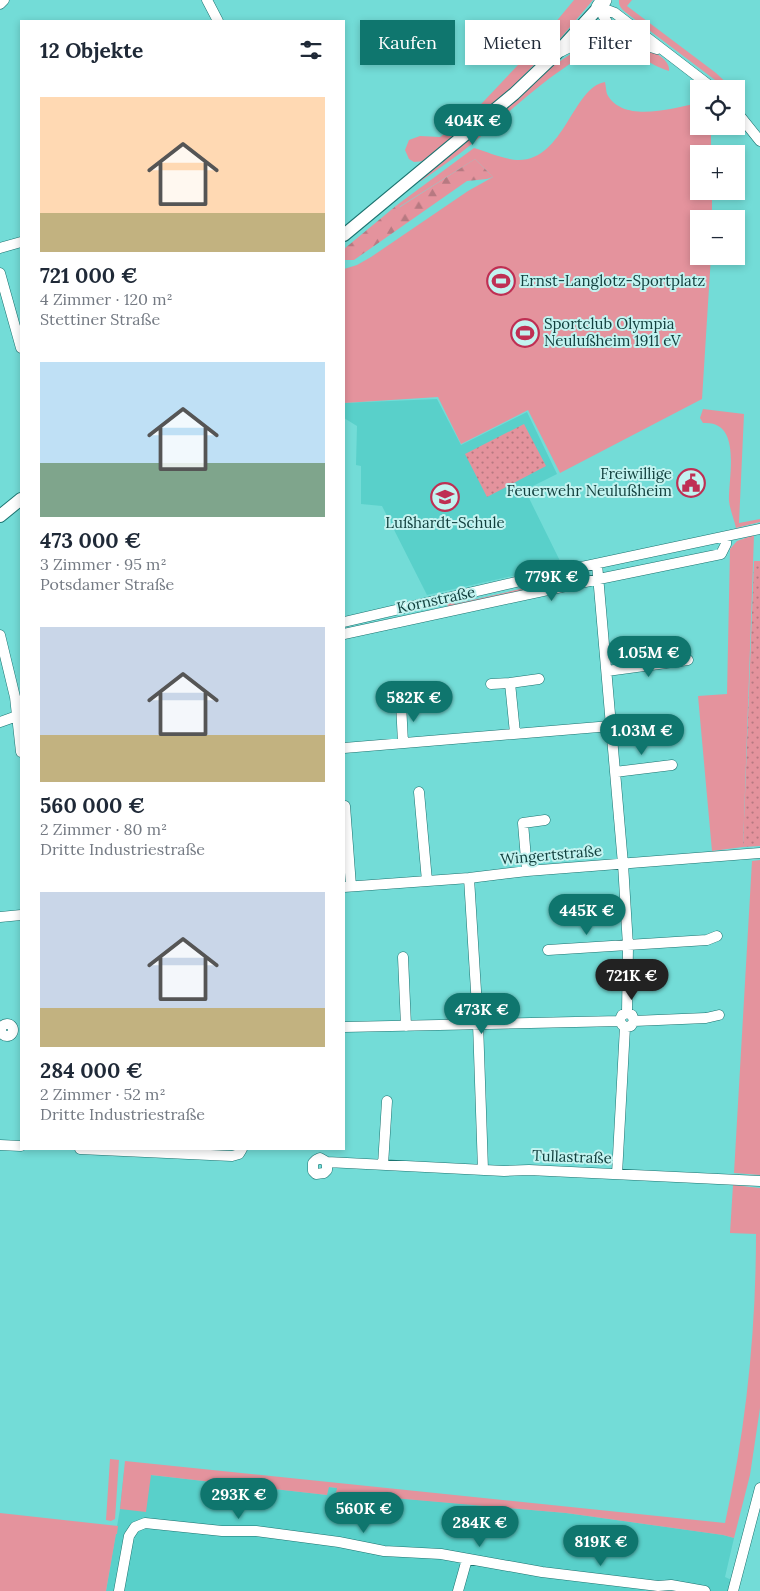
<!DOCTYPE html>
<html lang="de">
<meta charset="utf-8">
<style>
:root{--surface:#fff;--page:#f6f6f7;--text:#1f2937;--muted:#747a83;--accent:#0f766e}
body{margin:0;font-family:Lora,serif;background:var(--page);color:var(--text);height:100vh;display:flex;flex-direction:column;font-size:19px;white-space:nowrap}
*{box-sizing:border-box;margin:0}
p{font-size:16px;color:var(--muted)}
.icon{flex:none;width:28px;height:28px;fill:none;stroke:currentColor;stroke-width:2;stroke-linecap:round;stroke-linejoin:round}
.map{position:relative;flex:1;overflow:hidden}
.drawer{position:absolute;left:20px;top:20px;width:325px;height:1130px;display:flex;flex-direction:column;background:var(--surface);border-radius:0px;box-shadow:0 2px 8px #0003}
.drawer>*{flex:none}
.banner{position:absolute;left:360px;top:20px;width:325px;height:45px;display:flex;gap:10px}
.controls{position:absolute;left:690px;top:80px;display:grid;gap:10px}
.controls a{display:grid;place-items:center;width:55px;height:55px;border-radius:0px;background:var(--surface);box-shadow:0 2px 8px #0003;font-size:25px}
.price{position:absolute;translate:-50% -42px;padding:0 11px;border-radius:18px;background:var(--accent);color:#fff;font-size:16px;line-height:32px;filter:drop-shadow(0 1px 2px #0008)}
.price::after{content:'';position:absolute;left:50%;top:30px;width:15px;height:11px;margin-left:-8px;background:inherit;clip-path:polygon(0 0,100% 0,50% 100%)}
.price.on{background:#222;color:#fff}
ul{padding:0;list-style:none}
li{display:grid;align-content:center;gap:10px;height:265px;padding:0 20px}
li span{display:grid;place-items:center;height:155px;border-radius:0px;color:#555}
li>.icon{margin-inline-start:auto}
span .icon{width:90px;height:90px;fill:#fffc;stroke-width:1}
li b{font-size:21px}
h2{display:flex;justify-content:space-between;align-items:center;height:60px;padding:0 20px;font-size:21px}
.chip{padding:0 18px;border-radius:0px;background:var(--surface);box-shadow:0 2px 8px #0003;font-size:18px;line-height:45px}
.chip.on{background:var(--accent);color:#fff}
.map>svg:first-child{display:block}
.built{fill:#59d0ca}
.grass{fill:#e4939d}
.forest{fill:url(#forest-firs)}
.park{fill:url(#park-dots)}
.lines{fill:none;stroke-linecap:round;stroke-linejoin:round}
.minor-casing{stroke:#1c7370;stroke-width:11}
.tertiary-casing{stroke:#1c7370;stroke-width:14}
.primary-casing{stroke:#1c7370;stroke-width:16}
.minor{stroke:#fff;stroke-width:10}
.tertiary{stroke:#fff;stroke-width:12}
.primary{stroke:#fff;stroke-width:15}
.labels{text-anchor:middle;stroke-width:4;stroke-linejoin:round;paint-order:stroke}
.poi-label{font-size:15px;fill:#12403e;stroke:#c3f3f0;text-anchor:start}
.street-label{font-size:15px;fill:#12403e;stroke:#c3f3f0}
</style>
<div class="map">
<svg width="760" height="1591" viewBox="0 0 760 1591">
<defs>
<pattern id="forest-firs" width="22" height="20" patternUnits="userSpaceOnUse" patternTransform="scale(1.25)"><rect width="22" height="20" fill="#e4939d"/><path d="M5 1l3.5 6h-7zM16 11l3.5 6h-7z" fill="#b77981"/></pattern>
<pattern id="park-dots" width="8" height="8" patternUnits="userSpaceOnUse" patternTransform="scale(1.25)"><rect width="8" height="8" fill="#e4939d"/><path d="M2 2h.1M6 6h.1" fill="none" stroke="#b77981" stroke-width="1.8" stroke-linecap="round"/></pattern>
</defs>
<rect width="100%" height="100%" fill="#73dcd7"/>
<!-- built -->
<path class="built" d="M 437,399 L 461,445 L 527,412 L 557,474 L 525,490 L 562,565 L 427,595 L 382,506 L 361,504 L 361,466 L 356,465 L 357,426 L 344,418 L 344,403 Z
M 124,1472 L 327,1495 L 328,1487 L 337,1488 L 337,1493 L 566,1513 L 723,1535 L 734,1538 L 725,1577 L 740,1584 L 738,1591 L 106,1591 L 120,1509 Z"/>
<!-- grass -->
<path class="grass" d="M 574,0 L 593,0 L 559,40 L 509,90 L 446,142 L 425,161 L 414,162 L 409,159 L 405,150 L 409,140 L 420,136 L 440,137 L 467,119 L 535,47 Z
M 619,0 L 632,0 L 627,6 L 716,73 L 733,89 L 727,89 L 629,15 C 624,11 618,7 619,0 Z
M 611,37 C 625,40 672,53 669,71 C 649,65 632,48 609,48 C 576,47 501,120 473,143 C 456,157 438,169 421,181 L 419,181 L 547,70 L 590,41 Z
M 605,82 C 606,86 606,91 607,94 C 623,124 672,108 699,103 L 699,126 L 711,126 L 711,154 L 699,154 L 699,191 L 712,191 L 712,219 L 699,219 L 699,256 L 711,256 L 702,399 L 560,473 L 528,410 L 461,444 L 438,397 L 344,403 L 344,269 L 357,265 L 371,257 L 468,191 L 493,177 L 475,159 L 399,207 L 397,205 L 474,148 C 488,152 505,160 519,160 C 564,160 573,87 605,82 Z
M 703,409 L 744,414 L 739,523 L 760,519 L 760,522 L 736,528 C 734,519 730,510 729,501 C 728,478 743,420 703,423 L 700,418 Z
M 754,535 L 743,847 L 712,851 L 698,696 L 727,694 L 730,549 L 737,541 Z
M 585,571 L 588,572 L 588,577 L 448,609 L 447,602 L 452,601 L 455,604 L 577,576 L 580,572 Z
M 760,860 L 760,1175 L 734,1173 L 752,861 Z
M 733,1185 L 760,1188 L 760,1408 L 750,1475 L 734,1538 L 723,1535 L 566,1513 L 336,1493 L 337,1488 L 329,1487 L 327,1495 L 151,1475 L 146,1512 L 120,1509 L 125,1461 L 725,1523 C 746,1429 756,1331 756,1234 L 730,1233 Z
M 110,1459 L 119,1460 L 115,1519 L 111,1521 L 106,1520 Z
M 0,1513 L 118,1526 L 117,1534 L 116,1534 L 106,1591 L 0,1591 Z"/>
<!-- forest -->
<path class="forest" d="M 475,159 L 493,177 L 487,179 L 467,181 L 354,260 L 344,260 L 344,249 L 397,205 L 400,207 Z"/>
<!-- park -->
<path class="park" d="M 524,424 L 546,466 L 487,497 L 465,454 Z
M 754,561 L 760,561 L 760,846 L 743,847 Z"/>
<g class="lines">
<defs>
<path id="minor" d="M 207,0 L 218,21
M 0,4 L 4,0
M 599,7 L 615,13 L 714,89
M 599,7 C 611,37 629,40 657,49
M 560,52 C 579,43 594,33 617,33
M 736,111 L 760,141
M 0,248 L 21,242
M 0,273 L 21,348
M 597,564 L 623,864 L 628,946 L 627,1013
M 344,622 L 576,568 L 760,529
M 344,634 L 599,579 L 721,554 L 726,544 L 726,537
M 0,635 L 15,697 L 21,752
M 607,671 L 688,660
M 510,683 L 539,679
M 491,684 L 510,683 L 515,733
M 401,703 L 403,743
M 0,722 L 17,716
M 344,748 L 611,726
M 615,772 L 672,765
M 419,792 L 427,881
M 345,806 L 351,886
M 527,871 L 523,823 L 545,820
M 469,878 L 478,1023 L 483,1170
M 344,887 L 469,878 L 527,871 L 760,853
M 0,917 L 21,915
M 548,950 L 707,940 L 717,936
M 403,957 L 406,1026
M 634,1021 L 706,1018 L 719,1015
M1 1030a6 6 0 1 1 12 0a6 6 0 1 1-12 0Z
M 344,1027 L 620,1021
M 0,1145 L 21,1146
M 80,1149 L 232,1156 L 239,1154 L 242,1149
M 327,1162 L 327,1170 L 324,1173 L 316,1174 L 313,1171 L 313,1163 L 316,1160 L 320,1158 L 327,1162 L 504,1171 L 529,1170 L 760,1181
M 383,1165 L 387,1101
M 617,1174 L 625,1027 C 620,1024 619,1020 622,1015 L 627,1013 L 632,1015 L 634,1021 L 631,1026 L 625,1027
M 119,1591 L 129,1536 L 135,1527 L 145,1523 L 222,1531 L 256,1531 L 339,1542 L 384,1551 L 441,1554 L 542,1572 L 658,1586 L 671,1585 L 705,1591
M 458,1591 L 467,1559
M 733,1591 L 760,1488"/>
<path id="tertiary" d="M 344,235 L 514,94 L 556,54 L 599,7
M 0,516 L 21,499"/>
<path id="primary" d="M 599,7 L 604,0"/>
</defs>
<!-- minor casing -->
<use href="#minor" class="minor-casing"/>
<!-- tertiary casing -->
<use href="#tertiary" class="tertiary-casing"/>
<!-- primary casing -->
<use href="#primary" class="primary-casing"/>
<!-- minor -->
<use href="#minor" class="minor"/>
<!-- tertiary -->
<use href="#tertiary" class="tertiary"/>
<!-- primary -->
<use href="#primary" class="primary"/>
</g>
<!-- icons -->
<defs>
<symbol id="stadium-ring" viewBox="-11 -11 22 22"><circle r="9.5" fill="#c3f3f0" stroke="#bf2f53" stroke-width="1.5"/><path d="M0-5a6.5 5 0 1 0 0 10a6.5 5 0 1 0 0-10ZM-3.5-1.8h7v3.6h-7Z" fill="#bf2f53"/></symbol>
<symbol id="civic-ring" viewBox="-11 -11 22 22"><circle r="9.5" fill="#c3f3f0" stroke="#bf2f53" stroke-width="1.5"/><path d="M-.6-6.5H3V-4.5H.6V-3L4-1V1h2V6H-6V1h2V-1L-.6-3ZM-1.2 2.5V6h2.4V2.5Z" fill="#bf2f53"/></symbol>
<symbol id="school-ring" viewBox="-11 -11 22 22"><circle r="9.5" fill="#c3f3f0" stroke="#bf2f53" stroke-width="1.5"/><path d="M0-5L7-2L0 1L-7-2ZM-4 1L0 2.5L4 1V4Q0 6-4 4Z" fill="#bf2f53"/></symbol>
</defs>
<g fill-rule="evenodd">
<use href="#stadium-ring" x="485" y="265" width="32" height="32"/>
<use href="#stadium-ring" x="509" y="317" width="32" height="32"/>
<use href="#civic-ring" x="675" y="467" width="32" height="32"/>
<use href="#school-ring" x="429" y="481" width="32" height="32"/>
</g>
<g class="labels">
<!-- poi labels -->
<g class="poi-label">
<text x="520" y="286">Ernst-Langlotz-Sportplatz</text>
<text x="544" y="329">Sportclub Olympia<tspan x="544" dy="17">Neulußheim 1911 eV</tspan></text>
<text x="672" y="479" text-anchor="end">Freiwillige<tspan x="672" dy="17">Feuerwehr Neulußheim</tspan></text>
<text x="445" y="528" text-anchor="middle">Lußhardt-Schule</text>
</g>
<!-- street labels -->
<g class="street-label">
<text transform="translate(436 600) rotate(-12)" y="5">Kornstraße</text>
<text transform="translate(551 855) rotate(-5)" y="5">Wingertstraße</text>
<text transform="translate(572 1157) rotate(2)" y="5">Tullastraße</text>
</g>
</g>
</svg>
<div class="controls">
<a><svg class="icon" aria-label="locate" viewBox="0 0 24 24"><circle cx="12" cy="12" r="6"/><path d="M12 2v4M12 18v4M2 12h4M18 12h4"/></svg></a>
<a>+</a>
<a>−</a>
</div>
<b class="price" style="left:473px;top:146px">404K €</b>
<b class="price" style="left:552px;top:602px">779K €</b>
<b class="price" style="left:649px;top:678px">1.05M €</b>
<b class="price" style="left:414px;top:723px">582K €</b>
<b class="price" style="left:642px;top:756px">1.03M €</b>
<b class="price" style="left:587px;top:936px">445K €</b>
<b class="price on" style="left:632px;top:1001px">721K €</b>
<b class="price" style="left:482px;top:1035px">473K €</b>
<b class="price" style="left:239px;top:1520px">293K €</b>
<b class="price" style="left:364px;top:1534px">560K €</b>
<b class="price" style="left:480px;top:1548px">284K €</b>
<b class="price" style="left:601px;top:1567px">819K €</b>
<div class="banner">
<a class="chip on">Kaufen</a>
<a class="chip">Mieten</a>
<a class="chip">Filter</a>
</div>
<section class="drawer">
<h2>12 Objekte<svg class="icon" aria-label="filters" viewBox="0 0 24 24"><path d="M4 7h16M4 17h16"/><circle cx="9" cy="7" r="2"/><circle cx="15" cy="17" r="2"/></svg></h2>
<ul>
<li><span style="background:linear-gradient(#ffd9b3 75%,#c2b280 0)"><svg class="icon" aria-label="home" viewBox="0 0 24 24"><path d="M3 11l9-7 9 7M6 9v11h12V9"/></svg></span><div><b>721 000 €</b><p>4 Zimmer · 120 m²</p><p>Stettiner Straße</p></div></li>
<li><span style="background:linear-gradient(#bfe0f5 65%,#7fa58c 0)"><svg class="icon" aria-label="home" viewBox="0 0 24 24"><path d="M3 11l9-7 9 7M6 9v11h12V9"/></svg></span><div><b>473 000 €</b><p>3 Zimmer · 95 m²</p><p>Potsdamer Straße</p></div></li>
<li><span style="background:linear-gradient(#c9d6e8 70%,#c2b280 0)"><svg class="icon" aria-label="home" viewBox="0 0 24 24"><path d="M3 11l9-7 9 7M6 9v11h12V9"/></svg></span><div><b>560 000 €</b><p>2 Zimmer · 80 m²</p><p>Dritte Industriestraße</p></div></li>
<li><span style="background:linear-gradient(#c9d6e8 75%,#c2b280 0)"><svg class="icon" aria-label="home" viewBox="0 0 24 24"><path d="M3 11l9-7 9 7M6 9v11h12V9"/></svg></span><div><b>284 000 €</b><p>2 Zimmer · 52 m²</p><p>Dritte Industriestraße</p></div></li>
</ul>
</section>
</div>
